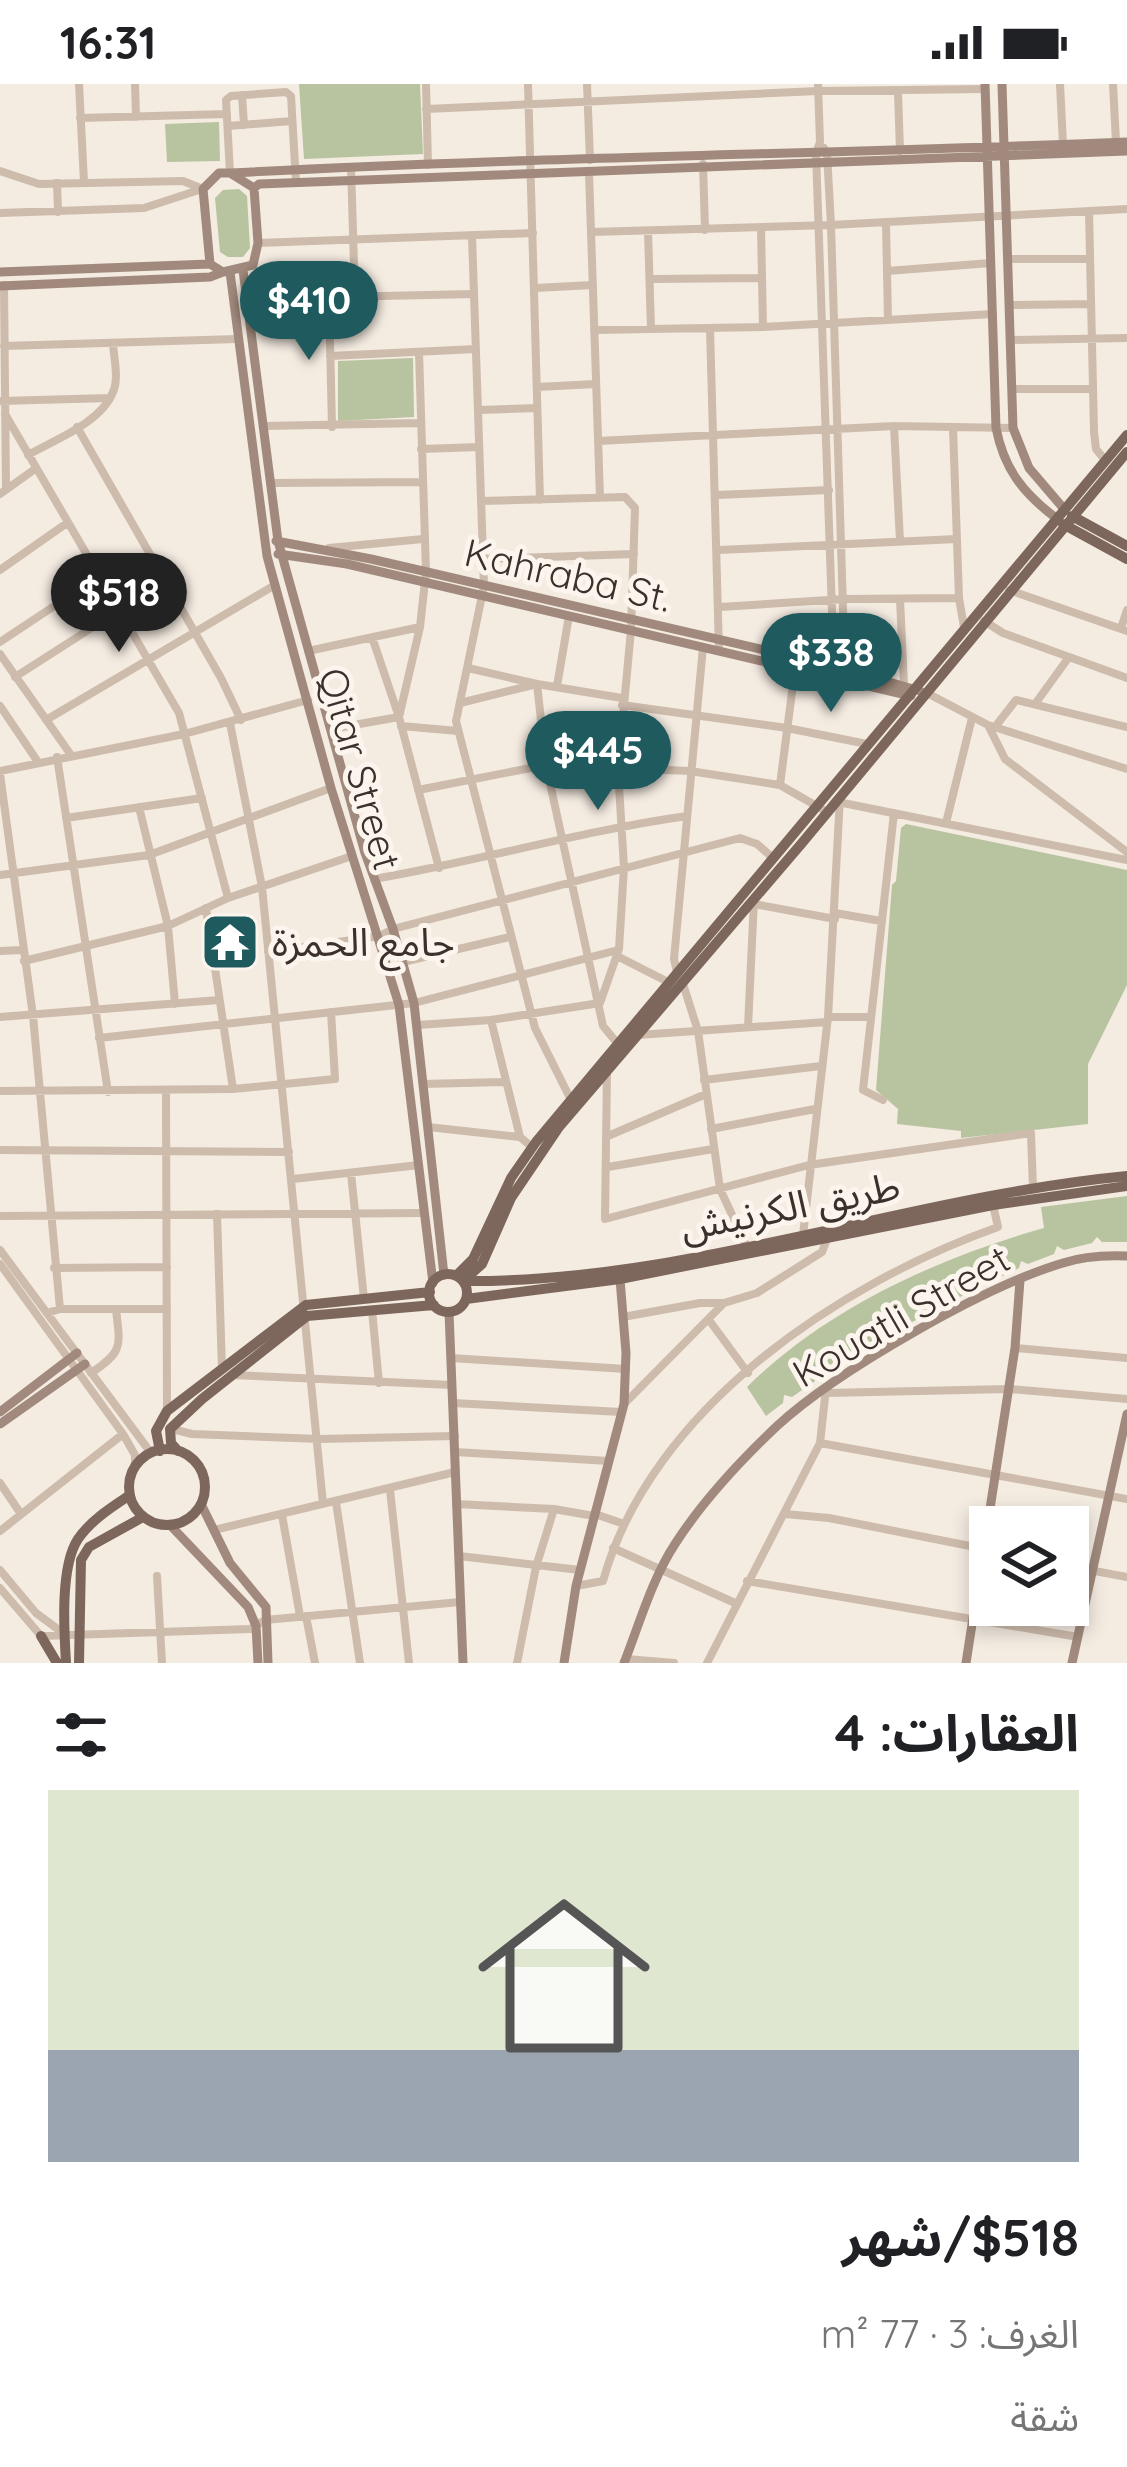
<!DOCTYPE html>
<html lang="ar">
<meta charset="utf-8">
<style>
:root{--surface:#fff;--page:#f6f6f6;--text:#202124;--muted:#757577;--accent:#1f5a5e}
body{margin:0;font-family:Quicksand,"Noto Sans Arabic",sans-serif;background:var(--page);color:var(--text);direction:rtl;height:100vh;display:flex;flex-direction:column;font-size:45px;white-space:nowrap}
*{box-sizing:border-box;margin:0}
p{font-size:39px;color:var(--muted)}
.icon{flex:none;width:66px;height:66px;fill:none;stroke:currentColor;stroke-width:2;stroke-linecap:round;stroke-linejoin:round}
.map{position:relative;height:1579px;overflow:hidden;direction:ltr}
.side{display:flex;flex-direction:column;background:var(--surface);flex:1}
.side>*{flex:none}
.controls{position:absolute;left:969px;top:1422px;display:grid;gap:24px}
.controls a{display:grid;place-items:center;width:120px;height:120px;border-radius:0px;background:var(--surface);box-shadow:0 6px 18px #0003;font-size:60px}
.price{position:absolute;translate:-50% -102px;padding:0 27px;border-radius:42px;background:var(--accent);color:#fff;font-size:39px;line-height:78px;filter:drop-shadow(0 3px 6px #0008)}
.price::after{content:'';position:absolute;left:50%;top:72px;width:36px;height:27px;margin-left:-18px;background:inherit;clip-path:polygon(0 0,100% 0,50% 100%)}
.price.selected{background:#222;color:#fff}
ul{padding:0;list-style:none}
li{display:grid;align-content:center;gap:24px;height:636px;padding:0 48px}
li span{display:grid;place-items:center;height:372px;border-radius:0px;color:#555}
li>.icon{margin-inline-start:auto}
span .icon{width:216px;height:216px;fill:#fffc;stroke-width:1}
li b{font-size:51px}
h2{display:flex;justify-content:space-between;align-items:center;height:144px;padding:0 48px;font-size:51px}
.status{display:flex;justify-content:space-between;align-items:center;height:84px;padding:0 60px;background:var(--surface);direction:ltr}
.status svg{height:33px;fill:currentColor}
.map>svg:first-child{display:block}
.green{fill:#b8c4a0}
.lines{fill:none;stroke-linecap:round;stroke-linejoin:round}
.street{stroke:#cdbbac;stroke-width:8}
.secondary{stroke:#a18a7d;stroke-width:9}
.primary{stroke:#7d675c;stroke-width:10}
.labels{text-anchor:middle;stroke-width:10;stroke-linejoin:round;paint-order:stroke}
.street-label{font-size:39px;fill:#3b302b;stroke:#fbf5ee}
.poi-label{font-size:39px;fill:#3b302b;stroke:#fbf5ee;text-anchor:start}
</style>
<div class="status"><b>16:31</b><svg viewBox="0 0 49 12"><path d="M0 12V9h3v3zM5 12V6h3v6zM10 12V3h3v9zM15 12V0h3v12zM26 1h20v11H26zM47 4h2v5h-2z"/></svg></div>
<div class="map">
<svg width="1127" height="1579" viewBox="0 0 1127 1579">
<rect width="100%" height="100%" fill="#f4ebe1"/>
<!-- green -->
<path class="green" d="M 299,0 L 420,0 L 423,70 L 304,75 Z
M 219,38 L 220,77 L 167,78 L 165,40 Z
M 239,105 L 247,112 L 250,164 L 243,173 L 228,173 L 220,168 L 215,114 L 223,106 Z
M 413,274 L 414,333 L 338,337 L 338,277 Z
M 906,740 L 1127,786 L 1127,901 L 1088,980 L 1088,1040 L 961,1054 L 961,1047 L 897,1040 L 898,1025 L 876,1006 L 892,801 L 896,797 L 901,744 Z
M 1127,1112 L 1127,1158 L 1102,1158 L 1097,1153 L 1092,1159 L 1064,1166 L 1057,1162 L 1054,1170 L 1028,1180 L 1021,1177 L 1019,1184 L 992,1197 L 985,1194 L 982,1201 L 958,1214 L 951,1211 L 949,1218 L 925,1231 L 918,1229 L 916,1236 L 891,1250 L 883,1247 L 882,1255 L 858,1269 L 850,1267 L 849,1275 L 824,1291 L 816,1289 L 815,1297 L 792,1313 L 784,1311 L 783,1319 L 766,1332 L 747,1303 C 827,1224 938,1174 1044,1144 L 1041,1123 Z"/>
<g class="lines">
<!-- street -->
<path class="street" d="M 79,0 L 84,98
M 135,0 L 136,33
M 426,0 L 428,81
M 528,0 L 540,416
M 587,0 L 590,76
M 818,0 L 820,58 L 816,69 L 834,585
M 1060,0 L 1063,60
M 1113,0 L 1116,58
M 898,8 L 900,67
M 242,11 L 244,41
M 426,25 L 818,7 L 985,5
M 80,34 L 227,30
M 228,42 L 292,37
M 824,64 L 827,69 L 831,141 L 845,588
M 703,80 L 705,146
M 351,83 L 355,213
M 0,87 L 39,100 L 183,97 L 203,105
M 230,89 L 226,16 L 231,12 L 286,8 L 291,12 L 296,98
M 589,89 L 600,413
M 57,99 L 58,128
M 1089,127 L 1094,348 L 1096,365 L 1105,376
M 0,129 L 144,124 L 202,105
M 886,139 L 888,236
M 761,144 L 763,243
M 648,147 L 651,245
M 591,148 L 831,141 L 1127,125
M 472,152 L 484,502 L 456,637 L 535,944 L 571,1016
M 258,159 L 533,149
M 1008,175 L 1090,175
M 887,187 L 991,179
M 650,195 L 762,194
M 4,201 L 6,405
M 535,204 L 593,201
M 329,213 L 332,343
M 246,215 L 474,210
M 1009,221 L 1091,220
M 710,244 L 719,567
M 594,246 L 763,243 L 993,230
M 1010,256 L 1127,254
M 4,262 L 237,255
M 330,272 L 476,265
M 537,303 L 596,300
M 1012,305 L 1093,305
M 0,317 L 110,314
M 478,326 L 537,324
M 5,330 L 179,629 L 228,814
M 264,342 L 420,339
M 894,342 L 900,457
M 77,343 L 221,594 L 241,636
M 953,344 L 959,514 L 964,543
M 598,357 L 894,342 L 1013,344
M 421,365 L 479,363
M 28,371 C 54,356 101,339 113,308 C 119,295 114,274 113,260
M 270,399 L 423,398
M 0,410 L 35,385
M 717,411 L 829,406
M 329,464 L 423,455
M 718,466 L 957,455
M 482,475 L 634,470
M 0,486 L 67,439
M 1009,506 L 1127,547
M 900,515 L 904,601
M 720,523 L 844,515 L 959,514
M 984,537 L 1003,549 L 1127,594
M 1121,544 L 1127,526
M 372,553 L 399,633 L 439,784
M 0,558 L 98,493
M 308,567 L 420,543
M 0,570 L 71,671
M 468,584 L 537,600 L 546,681 L 603,942 L 618,960
M 15,593 L 118,527
M 557,602 L 569,532
M 925,608 L 988,641 L 1127,685
M 460,619 L 537,600 L 622,614
M 1035,620 L 1069,573
M 622,621 L 787,644 L 867,660
M 0,622 L 38,678
M 46,636 L 275,501
M 230,639 L 262,803 L 323,1420
M 401,642 L 458,647
M 989,643 L 1005,675 L 1127,768
M 995,643 L 1016,616 L 1127,643
M 331,645 L 399,633 L 420,543 L 426,488 L 419,268
M 57,673 L 108,1008
M 0,687 L 184,650 L 308,616
M 0,690 L 33,932 L 60,1225
M 780,701 L 795,585
M 418,706 L 546,681 L 690,687 L 780,701 L 827,728
M 843,719 L 1127,776
M 139,723 L 168,842 L 175,920
M 66,734 L 202,714
M 946,739 L 972,634
M 0,791 L 149,771 L 331,704
M 374,795 C 479,777 581,747 687,732
M 754,820 L 835,835
M 206,824 L 233,1005
M 835,829 L 881,837
M 0,867 L 22,866
M 268,868 L 380,852 L 393,845 L 740,754 L 757,760 L 773,774
M 617,872 L 670,899
M 24,877 L 168,842 L 228,814 L 352,772
M 403,878 L 510,853
M 677,888 L 674,875 L 703,563
M 683,900 L 698,947 L 720,1105 L 746,1161
M 0,933 L 219,916
M 828,933 L 871,933
M 491,936 L 520,1053 L 532,1063
M 418,941 L 491,936 L 600,919 L 619,865 L 624,783 L 618,686 L 631,546 L 635,424 L 625,413 L 481,417
M 748,943 L 754,816
M 638,951 L 827,938
M 99,954 L 414,919 L 618,866
M 607,986 L 605,1135 L 809,1081 L 1031,1049 L 1033,1104
M 704,996 L 821,982
M 423,1000 L 504,998
M 166,1006 L 167,1327
M 0,1007 L 233,1005 L 335,995 L 331,928
M 883,1016 L 863,1006 L 894,729
M 428,1043 L 520,1053
M 711,1045 L 815,1025
M 608,1052 L 706,1010
M 0,1066 L 289,1068
M 608,1083 L 713,1065
M 351,1089 L 364,1215
M 293,1095 L 419,1081
M 217,1130 L 222,1285
M 0,1132 L 424,1129
M 803,1151 L 828,933 L 840,713
M 0,1166 L 151,1369
M 0,1180 L 123,1350 L 135,1371 L 135,1383
M 54,1184 L 167,1183
M 372,1226 L 379,1299
M 47,1229 L 60,1225 L 167,1225
M 623,1233 L 700,1219 L 722,1219
M 709,1236 L 748,1289
M 1015,1264 L 1127,1274
M 451,1274 L 626,1285
M 91,1289 C 124,1267 120,1262 116,1225
M 232,1291 L 452,1301
M 827,1309 L 1009,1305 L 1127,1315
M 453,1319 L 621,1328
M 624,1320 L 724,1219 L 757,1209 L 822,1168 L 827,1155
M 172,1345 L 192,1350 L 319,1355 L 455,1352
M 820,1359 L 1127,1415
M 455,1368 L 609,1377
M 0,1399 L 21,1430
M 390,1406 L 409,1579
M 336,1418 L 360,1579
M 456,1420 L 554,1425
M 595,1430 L 624,1440
M 785,1430 L 829,1434 L 990,1466
M 282,1431 L 300,1532
M 214,1446 L 455,1388
M 0,1447 L 123,1350
M 613,1464 L 735,1519
M 459,1472 L 580,1486
M 1068,1482 L 1127,1493
M 0,1486 L 36,1529 L 63,1549
M 157,1492 L 162,1579
M 747,1497 L 1078,1553
M 576,1502 L 603,1497 C 651,1325 838,1200 998,1143 L 993,1121
M 0,1504 L 41,1552 L 250,1545 L 265,1536 L 460,1518
M 306,1532 L 315,1579
M 626,1575 L 674,1579
M 517,1579 L 536,1483 L 554,1425 L 594,1432
M 707,1579 L 820,1359 L 826,1304"/>
<!-- secondary -->
<path class="secondary" d="M 985,0 L 996,344 C 1004,385 1023,409 1056,434
M 1002,0 L 1013,344 L 1029,384 L 1064,425
M 230,89 L 254,104 L 258,159 L 253,181 L 223,188 L 210,180 L 203,105 L 219,89 L 230,89 C 528,73 828,70 1127,58
M 254,104 L 259,100 L 1127,67
M 243,186 L 278,457 L 365,769 L 393,845 L 414,919 L 444,1191
M 0,188 L 210,180
M 230,188 L 267,472 L 331,704 L 399,921 L 433,1199
M 0,202 L 210,193 L 223,188
M 276,457 L 371,475 L 834,582 L 920,607
M 278,470 L 347,480 L 911,612
M 449,1228 L 463,1579
M 0,1328 L 77,1269
M 0,1340 L 85,1280
M 201,1420 L 230,1479 L 266,1523 L 268,1579
M 170,1441 L 248,1523 L 256,1542 L 258,1579
M 564,1579 L 576,1502 L 624,1320 L 626,1269 L 620,1195
M 624,1579 C 639,1541 652,1495 675,1460 C 702,1418 740,1377 777,1342 C 837,1287 985,1202 1063,1179 C 1084,1172 1105,1171 1127,1172
M 966,1579 L 1015,1264 L 1020,1196
M 1072,1579 L 1127,1330"/>
<!-- primary -->
<path class="primary" d="M 1072,432 L 1127,462
M 1063,440 L 1127,475
M429 1209a19 19 0 1 1 38 0a19 19 0 1 1-38 0Z
M 456,1192 L 473,1175 L 511,1094 L 536,1058 L 1127,351
M 463,1197 L 482,1180 L 511,1114 L 559,1043 L 802,759 L 1127,368
M 468,1197 C 690,1198 907,1113 1127,1092
M 466,1215 L 620,1195 L 993,1121 L 1127,1102
M129 1403a38 38 0 1 1 76 0a38 38 0 1 1-76 0Z
M 160,1367 L 156,1347 L 167,1327 L 306,1221 L 430,1208
M 178,1367 L 171,1359 L 170,1345 L 202,1315 L 307,1232 L 434,1221
M 41,1552 L 57,1579
M 66,1579 C 64,1546 60,1482 78,1455 C 91,1436 112,1423 130,1411
M 79,1579 L 81,1476 L 89,1463 L 143,1433"/>
</g>
<!-- icons -->
<defs>
<symbol id="temple-square" viewBox="-11 -11 22 22"><rect x="-9" y="-9" width="18" height="18" rx="4" fill="#1f5a5e" stroke="#fbf5ee"/><path d="M0-6L5-2H3V0L6.5 2.5H4V6H1.5V3h-3V6H-4V2.5H-6.5L-3 0V-2H-5Z" fill="#fff"/></symbol>
</defs>
<g fill-rule="evenodd">
<use href="#temple-square" x="197" y="825" width="66" height="66"/>
</g>
<g class="labels">
<!-- street labels -->
<g class="street-label">
<text transform="translate(568 491) rotate(13)" y="14">Kahraba St.</text>
<text transform="translate(360 685) rotate(74)" y="14">Qitar Street</text>
<text transform="translate(790 1122) rotate(-11)" y="14">طريق الكرنيش</text>
<text transform="translate(901 1232) rotate(-30)" y="14">Kouatli Street</text>
</g>
<!-- poi labels -->
<g class="poi-label">
<text x="272" y="872">جامع الحمزة</text>
</g>
</g>
</svg>
<div class="controls">
<a><svg class="icon" aria-label="layers" viewBox="0 0 24 24"><path d="M12 4l9 5-9 5-9-5zM3 14l9 5 9-5"/></svg></a>
</div>
<b class="price" style="left:309px;top:279px">$410</b>
<b class="price selected" style="left:119px;top:571px">$518</b>
<b class="price" style="left:831px;top:631px">$338</b>
<b class="price" style="left:598px;top:729px">$445</b>
</div>
<section class="side">
<h2>العقارات: 4<svg class="icon" aria-label="filters" viewBox="0 0 24 24"><path d="M4 7h16M4 17h16"/><circle cx="9" cy="7" r="2"/><circle cx="15" cy="17" r="2"/></svg></h2>
<ul>
<li><span style="background:linear-gradient(#dfe7d0 70%,#9aa5b1 0)"><svg class="icon" aria-label="home" viewBox="0 0 24 24"><path d="M3 11l9-7 9 7M6 9v11h12V9"/></svg></span><div><b>$518/شهر</b><p>الغرف: 3 · 77 m²</p><p>شقة</p></div></li>
</ul>
</section>
